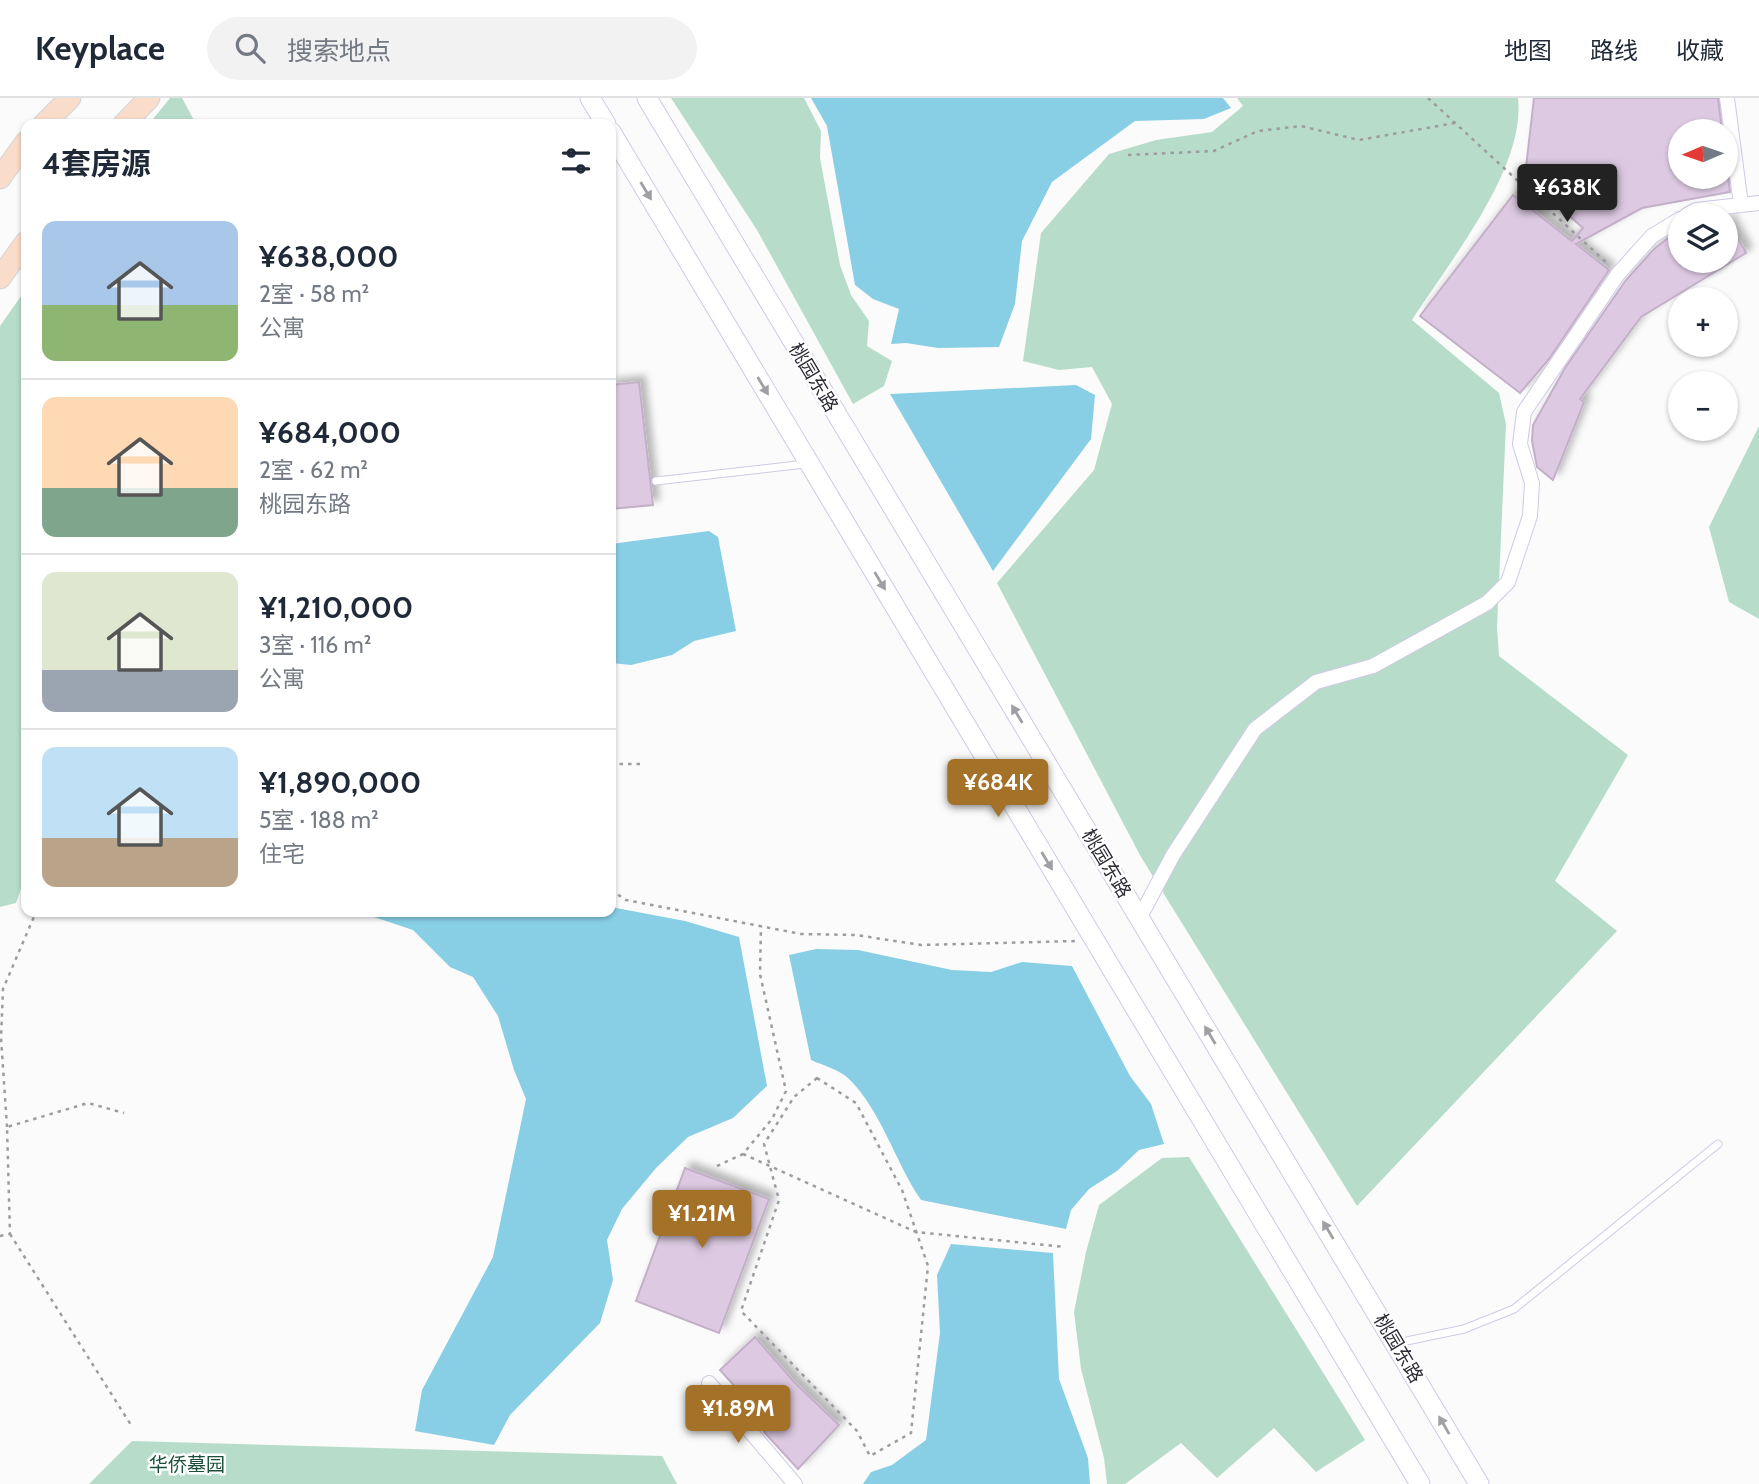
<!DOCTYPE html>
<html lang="zh">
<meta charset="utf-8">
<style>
:root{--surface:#fff;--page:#f2f2f3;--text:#1f2937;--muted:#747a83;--line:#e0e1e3;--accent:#a37127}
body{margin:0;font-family:Cabin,"Noto Sans SC",sans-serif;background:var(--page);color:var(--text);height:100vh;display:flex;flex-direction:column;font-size:26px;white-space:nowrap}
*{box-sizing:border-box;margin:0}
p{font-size:23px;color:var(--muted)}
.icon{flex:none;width:38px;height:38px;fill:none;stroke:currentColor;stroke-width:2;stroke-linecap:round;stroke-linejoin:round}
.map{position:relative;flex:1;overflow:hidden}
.drawer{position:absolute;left:21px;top:21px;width:595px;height:798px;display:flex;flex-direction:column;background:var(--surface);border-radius:14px;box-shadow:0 2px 5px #0004}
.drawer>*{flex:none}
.needle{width:46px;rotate:268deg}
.buttons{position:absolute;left:1668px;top:21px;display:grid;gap:14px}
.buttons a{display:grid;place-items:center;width:70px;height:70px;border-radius:50%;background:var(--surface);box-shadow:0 2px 5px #0004;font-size:35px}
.price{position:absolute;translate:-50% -60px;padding:0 16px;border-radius:7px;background:var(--accent);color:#fff;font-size:23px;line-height:46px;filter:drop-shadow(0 2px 4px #0008)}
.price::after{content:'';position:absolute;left:50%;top:42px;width:21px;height:16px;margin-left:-10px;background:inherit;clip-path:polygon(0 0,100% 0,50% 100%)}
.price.selected{background:#222;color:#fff}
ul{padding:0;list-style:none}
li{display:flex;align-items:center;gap:21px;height:175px;padding:0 21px}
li+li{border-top:2px solid var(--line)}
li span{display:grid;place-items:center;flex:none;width:196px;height:140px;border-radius:14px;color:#555}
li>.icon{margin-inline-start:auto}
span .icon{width:84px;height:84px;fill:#fffc;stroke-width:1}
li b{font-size:30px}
h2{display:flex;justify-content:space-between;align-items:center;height:84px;padding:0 21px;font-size:30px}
header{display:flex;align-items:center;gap:42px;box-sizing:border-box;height:98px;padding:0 35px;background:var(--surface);border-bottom:2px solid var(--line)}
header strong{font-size:33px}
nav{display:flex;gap:38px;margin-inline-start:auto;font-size:24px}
.search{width:490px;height:63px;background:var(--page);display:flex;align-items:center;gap:18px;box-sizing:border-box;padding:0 24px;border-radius:38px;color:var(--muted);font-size:26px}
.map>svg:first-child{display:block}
.green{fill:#b7ddca}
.water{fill:#88cfe6}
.building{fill:#ddcae2;stroke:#c3b0c8;stroke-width:2;filter:url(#shadow)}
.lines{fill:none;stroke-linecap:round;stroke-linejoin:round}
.lane-casing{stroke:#cfc9e6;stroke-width:9}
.street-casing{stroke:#cfc9e6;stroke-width:16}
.secondary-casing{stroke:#cfc9e6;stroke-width:21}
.primary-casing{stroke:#d5d4d7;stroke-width:23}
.path{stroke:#9d9ca1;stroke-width:2.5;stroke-dasharray:3.5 5;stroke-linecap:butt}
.lane{stroke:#fff;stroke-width:7}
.street{stroke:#fff;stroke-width:14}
.secondary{stroke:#fff;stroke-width:19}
.primary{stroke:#fadcca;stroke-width:21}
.oneway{fill:#a09fa4}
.labels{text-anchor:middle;stroke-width:5;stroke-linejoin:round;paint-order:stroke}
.street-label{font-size:19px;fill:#2d2a35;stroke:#fff}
.park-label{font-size:19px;fill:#1c4f3a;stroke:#fff}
</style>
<header>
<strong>Keyplace</strong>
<div class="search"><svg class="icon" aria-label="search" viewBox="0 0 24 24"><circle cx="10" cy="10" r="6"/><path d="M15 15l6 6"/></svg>搜索地点</div>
<nav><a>地图</a><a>路线</a><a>收藏</a></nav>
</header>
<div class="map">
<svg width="1759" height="1386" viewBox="0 0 1759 1386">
<defs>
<filter id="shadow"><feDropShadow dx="6" dy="-6" stdDeviation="3.5" flood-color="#0004"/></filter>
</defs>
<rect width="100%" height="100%" fill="#fbfbfb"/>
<!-- green -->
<path class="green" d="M 170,0 L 182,0 L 196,26 L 149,26 Z
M 671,0 L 804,0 L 821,33 L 820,60 L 840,167 L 851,197 L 869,223 L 867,248 L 892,263 L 884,288 L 853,306 L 757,132 Z
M 1237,0 L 1518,0 C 1526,70 1449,164 1412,222 L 1499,295 L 1506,326 L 1497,529 L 1499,558 L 1628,657 L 1555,783 L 1617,833 L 1357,1108 L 1141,759 L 997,485 L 1094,372 L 1112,306 L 1092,269 L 1059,272 L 1023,263 L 1041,135 L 1109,56 L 1156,42 L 1212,34 L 1243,8 Z
M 26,191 L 26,776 L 16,805 L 0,809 L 0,228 Z
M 1759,328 L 1759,521 L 1729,504 L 1709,429 Z
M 1189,1059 L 1365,1342 L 1316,1374 L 1274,1330 L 1217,1380 L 1181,1345 L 1125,1386 L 1107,1386 L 1104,1360 L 1081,1271 L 1074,1214 L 1086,1154 L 1099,1107 L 1162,1060 Z
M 132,1343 L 662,1358 L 677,1386 L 89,1386 Z"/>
<!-- water -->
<path class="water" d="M 811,0 L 1223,0 L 1231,10 L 1204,21 L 1135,23 L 1052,84 L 1022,143 L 1015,206 L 999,249 L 938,250 L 906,245 L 891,246 L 899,211 L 873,201 L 855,187 L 827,28 Z
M 1076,287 L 1095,297 L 1091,341 L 993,473 L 890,296 Z
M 709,433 L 718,439 L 736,533 L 694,543 L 672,557 L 631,567 L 611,565 L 611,446 Z
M 611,809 L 685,823 L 739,839 L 767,988 L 733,1020 L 688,1039 L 656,1070 L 622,1111 L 607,1142 L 613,1182 L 600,1225 L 510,1317 L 494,1347 L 415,1333 L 422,1292 L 493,1159 L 526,1001 L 514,972 L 498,918 L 473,879 L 450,869 L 413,832 L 374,819 L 373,814 L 611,814 Z
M 816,851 L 858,852 L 952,872 L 991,874 L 1022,864 L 1072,868 L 1130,978 L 1151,1006 L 1164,1046 L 1139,1052 L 1117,1073 L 1089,1091 L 1071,1112 L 1066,1131 L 921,1102 C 895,1064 881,1012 849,981 C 840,972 822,967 811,962 L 789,857 Z
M 951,1146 L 1053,1155 L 1059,1281 L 1088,1360 L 1090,1386 L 863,1386 L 871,1374 L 892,1367 L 926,1342 L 940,1235 L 937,1177 Z"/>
<!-- building -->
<path class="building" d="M 1534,0 L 1718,0 L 1722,33 L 1680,33 L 1680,79 L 1728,79 L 1730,94 L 1642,110 L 1576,146 L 1609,172 L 1549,261 L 1520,295 L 1420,218 L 1513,97 L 1572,143 L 1583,130 L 1525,78 Z
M 1726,118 L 1746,155 L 1641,219 L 1580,301 L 1584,304 L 1553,382 L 1537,369 L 1532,343 L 1533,327 L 1565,270 L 1626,182 L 1653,152 L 1673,136 L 1680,132 L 1680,163 L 1726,163 Z
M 639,284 L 653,407 L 611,411 L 611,287 Z
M 685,1070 L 769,1101 L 719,1235 L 636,1203 Z
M 755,1239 L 795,1285 L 839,1327 L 798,1371 L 764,1334 L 770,1327 L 720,1272 Z"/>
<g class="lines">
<defs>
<path id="lane" d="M 656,383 L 805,366
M 1397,1245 L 1464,1231 L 1514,1211 L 1718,1046"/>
<path id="street" d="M 1727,0 L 1741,107
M 1687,117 L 1696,112 L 1759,105
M 1140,819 L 1173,757 L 1255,631 L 1316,584 L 1373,568 L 1487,505 L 1508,484 L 1530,418 L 1532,385 L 1520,346 L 1524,314 L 1618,176 L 1652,138 L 1680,121
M 709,1285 L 795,1386"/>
<path id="secondary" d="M 590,0 L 606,26
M 647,0 L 1479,1386
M 611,34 L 1420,1386"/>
<path id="primary" d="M 44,26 L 70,0
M 124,26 L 149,0
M 0,80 L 26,44
M 0,180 L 26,144"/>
</defs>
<!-- lane casing -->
<use href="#lane" class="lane-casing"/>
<!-- street casing -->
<use href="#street" class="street-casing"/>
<!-- secondary casing -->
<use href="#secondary" class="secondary-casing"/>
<!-- primary casing -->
<use href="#primary" class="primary-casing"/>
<!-- path -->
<path class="path" d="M 1428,0 L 1608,166
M 1128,57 L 1214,53 L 1258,33 L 1301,28 L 1359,42 L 1455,25
M 611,601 L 614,600
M 611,666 L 641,666
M 611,792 L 626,802 L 801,836 L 856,837 L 921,847 L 1077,843
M 817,980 L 856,1005 L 902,1092 L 928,1168 L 911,1335 L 870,1358 L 857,1333 L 741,1213 L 779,1102 L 764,1046 L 794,999 Z
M 7,1029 L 1,940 L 3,891 L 36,814
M 743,1056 L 916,1134 L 1065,1149
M 717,1068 L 743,1056 L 772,1021 L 786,993 L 760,876 L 761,828
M 10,1136 L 131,1327
M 0,1138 L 10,1136 L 7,1029 L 88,1005 L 124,1015"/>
<!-- lane -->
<use href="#lane" class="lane"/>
<!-- street -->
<use href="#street" class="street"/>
<!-- secondary -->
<use href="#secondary" class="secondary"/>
<!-- primary -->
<use href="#primary" class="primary"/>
</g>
<!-- one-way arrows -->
<defs><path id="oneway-solid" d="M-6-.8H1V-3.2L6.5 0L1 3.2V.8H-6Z" transform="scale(1.75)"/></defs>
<g class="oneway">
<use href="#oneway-solid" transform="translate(646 93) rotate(59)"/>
<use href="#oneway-solid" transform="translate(763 288) rotate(59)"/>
<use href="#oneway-solid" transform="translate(880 483) rotate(59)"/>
<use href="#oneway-solid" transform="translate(1017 616) rotate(-121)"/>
<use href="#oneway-solid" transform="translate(1047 763) rotate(59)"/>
<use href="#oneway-solid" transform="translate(1210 937) rotate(-121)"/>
<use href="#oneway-solid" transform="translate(1328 1132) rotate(-121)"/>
<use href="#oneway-solid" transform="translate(1444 1327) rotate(-120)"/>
</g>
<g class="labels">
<!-- street labels -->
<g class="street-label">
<text transform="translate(814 279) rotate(59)" y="7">桃园东路</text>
<text transform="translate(1107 765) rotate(59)" y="7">桃园东路</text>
<text transform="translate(1399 1250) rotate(59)" y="7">桃园东路</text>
</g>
<!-- park labels -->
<g class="park-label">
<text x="187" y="1373">华侨墓园</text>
</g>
</g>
</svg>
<div class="buttons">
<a><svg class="needle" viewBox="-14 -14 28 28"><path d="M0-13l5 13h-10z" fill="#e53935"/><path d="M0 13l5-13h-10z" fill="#747a83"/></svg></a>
<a><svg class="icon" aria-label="layers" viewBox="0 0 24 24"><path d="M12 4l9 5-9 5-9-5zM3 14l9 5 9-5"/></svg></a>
<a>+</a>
<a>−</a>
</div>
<b class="price selected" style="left:1567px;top:126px">¥638K</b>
<b class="price" style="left:998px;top:721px">¥684K</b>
<b class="price" style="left:702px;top:1152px">¥1.21M</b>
<b class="price" style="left:738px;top:1347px">¥1.89M</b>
<section class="drawer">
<h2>4套房源<svg class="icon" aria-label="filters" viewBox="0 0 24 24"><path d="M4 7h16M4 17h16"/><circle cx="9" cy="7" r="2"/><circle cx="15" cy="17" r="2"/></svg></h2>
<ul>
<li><span style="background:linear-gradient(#a9c7e8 60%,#8fb573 0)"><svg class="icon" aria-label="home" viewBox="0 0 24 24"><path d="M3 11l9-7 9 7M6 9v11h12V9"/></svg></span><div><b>¥638,000</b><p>2室 · 58 m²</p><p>公寓</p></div></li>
<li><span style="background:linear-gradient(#ffd9b3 65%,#7fa58c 0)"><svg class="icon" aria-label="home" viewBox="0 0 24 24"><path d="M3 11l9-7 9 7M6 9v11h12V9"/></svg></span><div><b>¥684,000</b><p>2室 · 62 m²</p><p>桃园东路</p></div></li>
<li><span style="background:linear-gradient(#dfe7d0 70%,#9aa5b1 0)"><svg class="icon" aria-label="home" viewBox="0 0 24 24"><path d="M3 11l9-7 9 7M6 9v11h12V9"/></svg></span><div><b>¥1,210,000</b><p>3室 · 116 m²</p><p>公寓</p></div></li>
<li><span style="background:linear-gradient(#bfe0f5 65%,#b9a48a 0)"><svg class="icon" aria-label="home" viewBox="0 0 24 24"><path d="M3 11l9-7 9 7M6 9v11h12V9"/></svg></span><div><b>¥1,890,000</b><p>5室 · 188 m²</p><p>住宅</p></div></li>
</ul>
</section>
</div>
